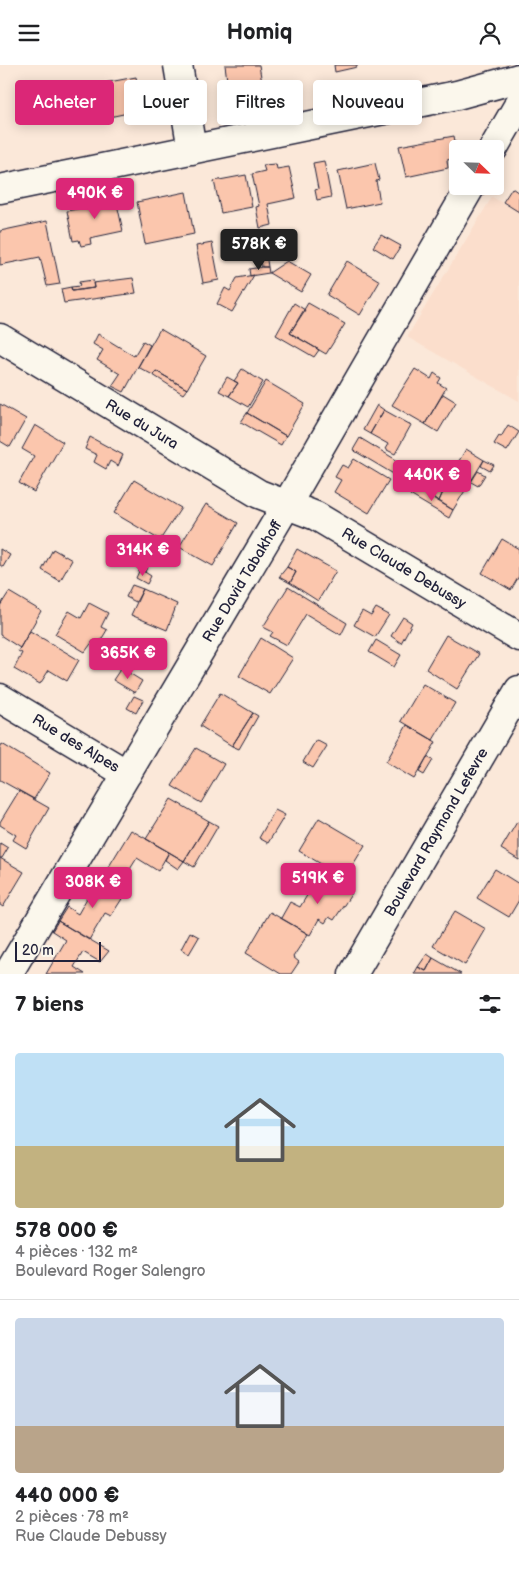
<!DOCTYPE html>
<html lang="fr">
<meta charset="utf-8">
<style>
:root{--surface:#fff;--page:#f2f2f2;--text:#202124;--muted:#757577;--line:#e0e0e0;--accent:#db2777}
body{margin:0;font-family:"Balsamiq Sans",sans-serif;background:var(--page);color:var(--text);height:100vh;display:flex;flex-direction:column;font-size:19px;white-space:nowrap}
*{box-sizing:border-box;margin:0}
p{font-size:16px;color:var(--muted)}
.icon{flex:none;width:28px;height:28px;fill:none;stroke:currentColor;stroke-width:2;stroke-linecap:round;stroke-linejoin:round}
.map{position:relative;height:909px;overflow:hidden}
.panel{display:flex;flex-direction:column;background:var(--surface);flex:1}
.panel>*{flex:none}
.guide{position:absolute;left:15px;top:15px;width:490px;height:45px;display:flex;gap:10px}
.needle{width:32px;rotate:113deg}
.fabs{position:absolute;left:449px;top:75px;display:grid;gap:10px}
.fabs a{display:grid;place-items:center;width:55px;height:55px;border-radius:5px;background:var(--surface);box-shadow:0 2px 12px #0003;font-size:25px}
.scale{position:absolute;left:15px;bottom:12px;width:86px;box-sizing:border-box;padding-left:5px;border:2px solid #22223b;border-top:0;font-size:14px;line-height:18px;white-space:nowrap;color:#22223b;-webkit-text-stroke:4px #fbf7ec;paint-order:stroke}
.price{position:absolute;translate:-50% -42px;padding:0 11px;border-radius:5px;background:var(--accent);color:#fff;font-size:16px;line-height:32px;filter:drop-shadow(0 1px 2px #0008)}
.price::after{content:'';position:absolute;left:50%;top:30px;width:15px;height:11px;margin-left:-8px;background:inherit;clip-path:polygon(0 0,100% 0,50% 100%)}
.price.current{background:#222;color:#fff}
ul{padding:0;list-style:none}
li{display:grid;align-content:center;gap:10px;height:265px;padding:0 15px}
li+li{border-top:1px solid var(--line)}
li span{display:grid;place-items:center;height:155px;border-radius:5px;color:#555}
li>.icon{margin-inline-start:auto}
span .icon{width:90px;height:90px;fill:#fffc;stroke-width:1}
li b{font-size:21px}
h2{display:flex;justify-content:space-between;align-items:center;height:60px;padding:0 15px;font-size:21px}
.pill{padding:0 18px;border-radius:5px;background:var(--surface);box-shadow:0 2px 12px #0003;font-size:18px;line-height:45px}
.pill.current{background:var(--accent);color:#fff}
header{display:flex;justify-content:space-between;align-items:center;height:65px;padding:0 15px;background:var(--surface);font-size:22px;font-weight:700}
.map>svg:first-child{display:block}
.built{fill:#fbdecc}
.building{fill:#fbc6ad;stroke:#22223b}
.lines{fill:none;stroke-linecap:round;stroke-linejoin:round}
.minor-casing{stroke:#22223b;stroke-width:31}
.minor{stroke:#fbf7ec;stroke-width:28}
.labels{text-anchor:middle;stroke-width:4.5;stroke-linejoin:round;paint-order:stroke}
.street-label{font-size:15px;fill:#22223b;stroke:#fbf7ec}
</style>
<header><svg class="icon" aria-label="menu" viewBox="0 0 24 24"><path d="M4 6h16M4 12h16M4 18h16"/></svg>Homiq<svg class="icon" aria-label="person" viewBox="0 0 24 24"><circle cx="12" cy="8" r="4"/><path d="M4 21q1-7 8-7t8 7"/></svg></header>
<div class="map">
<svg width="519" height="909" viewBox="0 0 519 909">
<rect width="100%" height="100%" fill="#fbe8d9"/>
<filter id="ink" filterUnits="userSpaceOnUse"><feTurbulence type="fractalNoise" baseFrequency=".02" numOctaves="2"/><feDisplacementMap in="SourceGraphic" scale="10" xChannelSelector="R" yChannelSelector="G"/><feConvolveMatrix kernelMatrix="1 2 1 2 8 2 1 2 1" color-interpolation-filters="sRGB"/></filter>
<g filter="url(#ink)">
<!-- built -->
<path class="built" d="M 492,132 L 519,147 L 519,336 L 407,272 Z"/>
<!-- building -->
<path class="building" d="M 225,0 L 259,0 L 262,18 L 228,23 Z
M 334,0 L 357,0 L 357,2 L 335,7 Z
M 136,12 L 142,45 L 100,54 L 93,20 Z
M 454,71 L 458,93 L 447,95 L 448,103 L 406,112 L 399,81 Z
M 324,96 L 331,132 L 317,135 L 315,125 L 318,124 L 313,98 Z
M 375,98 L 379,115 L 376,116 L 380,137 L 346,144 L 338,106 Z
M 276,99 L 277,104 L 289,102 L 296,133 L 268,139 L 272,160 L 260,163 L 256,142 L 259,141 L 252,109 L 265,106 L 263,100 Z
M 246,110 L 252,142 L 221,148 L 214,116 Z
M 512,123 L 519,128 L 519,147 L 503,137 Z
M 186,127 L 194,169 L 145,179 L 137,137 Z
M 115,130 L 123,166 L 90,173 L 91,179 L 81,181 L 79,175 L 73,176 L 67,146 L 97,140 L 95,133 Z
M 47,156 L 60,219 L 47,221 L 40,192 L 0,200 L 0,166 Z
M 381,170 L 401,181 L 393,194 L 373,182 Z
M 212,178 L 219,215 L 203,218 L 196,181 Z
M 266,188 L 268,202 L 262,202 L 260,189 Z
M 287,196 L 311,210 L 301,227 L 269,208 Z
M 347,196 L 380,216 L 360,250 L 327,230 Z
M 262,202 L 268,202 L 269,208 L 250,211 L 249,204 Z
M 254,210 L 232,247 L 217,239 L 225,223 L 230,226 L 237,213 Z
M 133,213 L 136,228 L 64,238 L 61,224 L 71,222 L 72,226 L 94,223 L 93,218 Z
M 93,215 L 94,223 L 72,226 L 71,222 L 80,221 L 79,217 Z
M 294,238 L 305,245 L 290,268 L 319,285 L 314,292 L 276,270 Z
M 308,238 L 345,259 L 326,289 L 290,268 Z
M 160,264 L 206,291 L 187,324 L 156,306 L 153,310 L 138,302 Z
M 98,269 L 134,291 L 143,276 L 150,280 L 124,327 L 112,321 L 120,309 L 97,295 L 103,285 L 93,279 Z
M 242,304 L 263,317 L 248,342 L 229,331 L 238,318 L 234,316 Z
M 415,304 L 431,314 L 434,308 L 441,313 L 438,318 L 446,323 L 425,359 L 392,340 Z
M 156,306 L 187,324 L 183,329 L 153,310 Z
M 227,312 L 238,318 L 229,331 L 219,326 Z
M 266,316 L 305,339 L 286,371 L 247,348 Z
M 443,329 L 456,337 L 438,367 L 425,359 Z
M 0,339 L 26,354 L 10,382 L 0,376 Z
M 377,340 L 384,345 L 370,369 L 363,365 Z
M 384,345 L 411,360 L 395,389 L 385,384 L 388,379 L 370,369 Z
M 247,348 L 286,371 L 281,380 L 241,357 Z
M 35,360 L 63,377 L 34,427 L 19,418 L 34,391 L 22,384 Z
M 508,360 L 519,367 L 507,386 L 494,379 L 499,371 L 501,372 Z
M 90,372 L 123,390 L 118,401 L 110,396 L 106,404 L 94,397 L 97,390 L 85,384 Z
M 360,373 L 441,422 L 439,425 L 443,427 L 439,436 L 353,385 Z
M 466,384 L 484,395 L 453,445 L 439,436 L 443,427 L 439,425 L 441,422 L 443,423 Z
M 354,394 L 389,415 L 369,448 L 334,427 L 341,415 L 335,412 L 342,400 L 348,403 Z
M 484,395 L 494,400 L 490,406 L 481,401 Z
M 478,406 L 485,410 L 478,421 L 471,417 Z
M 134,415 L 181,443 L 160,475 L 114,448 Z
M 414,422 L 453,445 L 449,453 L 410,430 Z
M 206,439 L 238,458 L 213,501 L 179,482 Z
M 502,474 L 519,484 L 519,511 L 511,525 L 482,508 Z
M 0,484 L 10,490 L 3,502 L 0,500 Z
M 53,484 L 72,495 L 60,516 L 42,505 Z
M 297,484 L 336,506 L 318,536 L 290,518 L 296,507 L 287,502 Z
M 138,492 L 149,498 L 145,507 L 133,500 Z
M 287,502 L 296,507 L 290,518 L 279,512 Z
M 140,504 L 151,511 L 147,519 L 136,513 Z
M 132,520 L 143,524 L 136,537 L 126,532 Z
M 288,522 L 347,558 L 341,570 L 306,549 L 287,580 L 270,571 L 273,567 L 263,562 Z
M 143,524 L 177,539 L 167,565 L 131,550 Z
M 9,527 L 41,546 L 20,583 L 0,570 L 0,541 Z
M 89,538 L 108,548 L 101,562 L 107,565 L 98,580 L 93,576 L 85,587 L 55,569 L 69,546 L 81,553 Z
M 376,543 L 389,550 L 375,572 L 354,560 L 362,546 L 371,551 Z
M 403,552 L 412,558 L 401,578 L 391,571 Z
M 30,566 L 79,595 L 67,616 L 49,605 L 40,619 L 14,604 L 22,588 L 18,586 Z
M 446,570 L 479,589 L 457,624 L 426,604 Z
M 261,573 L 293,593 L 270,629 L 239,611 Z
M 376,575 L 401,590 L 394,602 L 369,587 Z
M 121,603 L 142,616 L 135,628 L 113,615 Z
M 423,619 L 455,638 L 433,675 L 401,656 Z
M 220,628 L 253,648 L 232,681 L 200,661 Z
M 134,631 L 143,635 L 136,648 L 127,643 Z
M 253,648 L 258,651 L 239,684 L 232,681 Z
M 407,660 L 436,677 L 414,714 L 386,697 Z
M 316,675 L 327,681 L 313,703 L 303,697 Z
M 2,679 L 50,708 L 34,734 L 0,715 L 0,683 Z
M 196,683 L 224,699 L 201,738 L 172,721 Z
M 427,692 L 433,695 L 424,710 L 419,707 Z
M 19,726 L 49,743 L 26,783 L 13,775 L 16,770 L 0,760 L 0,757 Z
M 171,734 L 209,756 L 184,796 L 146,774 Z
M 275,745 L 285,750 L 268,778 L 259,773 Z
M 319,753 L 365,780 L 345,813 L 299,786 Z
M 209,756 L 218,761 L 194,802 L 184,796 Z
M 517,757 L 519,758 L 519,795 L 501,784 Z
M 131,765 L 169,787 L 158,806 L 137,793 L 122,817 L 105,808 Z
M 0,778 L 8,783 L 2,793 L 0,793 Z
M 169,787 L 184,796 L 178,804 L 165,795 Z
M 0,793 L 24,807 L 3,842 L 0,840 Z
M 495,804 L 519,819 L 519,835 L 509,852 L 477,833 Z
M 320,809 L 352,828 L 334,855 L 329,852 L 325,858 L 319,854 L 310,870 L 281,853 L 290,837 L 300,842 Z
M 98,813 L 125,829 L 111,851 L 105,848 L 89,875 L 58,856 L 67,842 L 78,849 L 91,826 L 87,825 L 92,817 L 95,819 Z
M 455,846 L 486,864 L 465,900 L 433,881 Z
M 270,847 L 308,869 L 293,892 L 299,897 L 291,909 L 281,909 L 246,888 Z
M 58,856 L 109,886 L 100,897 L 83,887 L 74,902 L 85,909 L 46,909 L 66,875 L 52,866 Z
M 190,867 L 199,872 L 189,889 L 181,884 Z
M 427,889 L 433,893 L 426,906 L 418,902 Z
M 433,893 L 461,909 L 414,909 L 418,902 L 426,906 Z"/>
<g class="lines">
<defs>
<path id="minor" d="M 178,0 L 192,85
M 493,84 L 519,39
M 0,124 L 457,30 L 519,13
M 0,273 L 259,429 L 316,451 L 519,572
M 0,633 L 127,709
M 8,909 L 287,439 L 471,121
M 353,909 L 519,625"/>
</defs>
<!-- minor casing -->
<use href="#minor" class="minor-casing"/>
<!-- minor -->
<use href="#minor" class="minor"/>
</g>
</g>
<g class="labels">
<!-- street labels -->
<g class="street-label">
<text transform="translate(142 359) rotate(31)" y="5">Rue du Jura</text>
<text transform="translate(404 503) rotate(31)" y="5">Rue Claude Debussy</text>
<text transform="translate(242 516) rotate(-59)" y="5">Rue David Tabakhoff</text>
<text transform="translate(76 678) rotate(31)" y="5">Rue des Alpes</text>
<text transform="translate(436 767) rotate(-60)" y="5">Boulevard Raymond Lefevre</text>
</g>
</g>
</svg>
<div class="fabs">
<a><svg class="needle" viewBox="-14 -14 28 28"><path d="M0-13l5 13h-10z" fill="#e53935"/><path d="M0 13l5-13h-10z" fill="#757577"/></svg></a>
</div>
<div class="scale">20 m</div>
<b class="price" style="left:95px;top:155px">490K €</b>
<b class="price current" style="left:259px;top:206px">578K €</b>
<b class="price" style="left:432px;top:437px">440K €</b>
<b class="price" style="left:143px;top:512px">314K €</b>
<b class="price" style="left:128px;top:615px">365K €</b>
<b class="price" style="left:318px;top:840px">519K €</b>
<b class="price" style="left:93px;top:844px">308K €</b>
<div class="guide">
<a class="pill current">Acheter</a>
<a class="pill">Louer</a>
<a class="pill">Filtres</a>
<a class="pill">Nouveau</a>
</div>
</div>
<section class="panel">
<h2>7 biens<svg class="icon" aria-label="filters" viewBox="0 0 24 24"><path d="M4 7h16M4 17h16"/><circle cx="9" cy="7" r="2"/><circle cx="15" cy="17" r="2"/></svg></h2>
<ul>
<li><span style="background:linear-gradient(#bfe0f5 60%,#c2b280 0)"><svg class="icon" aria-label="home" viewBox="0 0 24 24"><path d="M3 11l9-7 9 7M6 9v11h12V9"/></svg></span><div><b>578 000 €</b><p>4 pièces · 132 m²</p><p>Boulevard Roger Salengro</p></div></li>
<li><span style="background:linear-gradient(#c9d6e8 70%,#b9a48a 0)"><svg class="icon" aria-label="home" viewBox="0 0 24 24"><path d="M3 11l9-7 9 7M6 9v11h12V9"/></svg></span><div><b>440 000 €</b><p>2 pièces · 78 m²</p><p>Rue Claude Debussy</p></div></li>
</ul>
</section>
